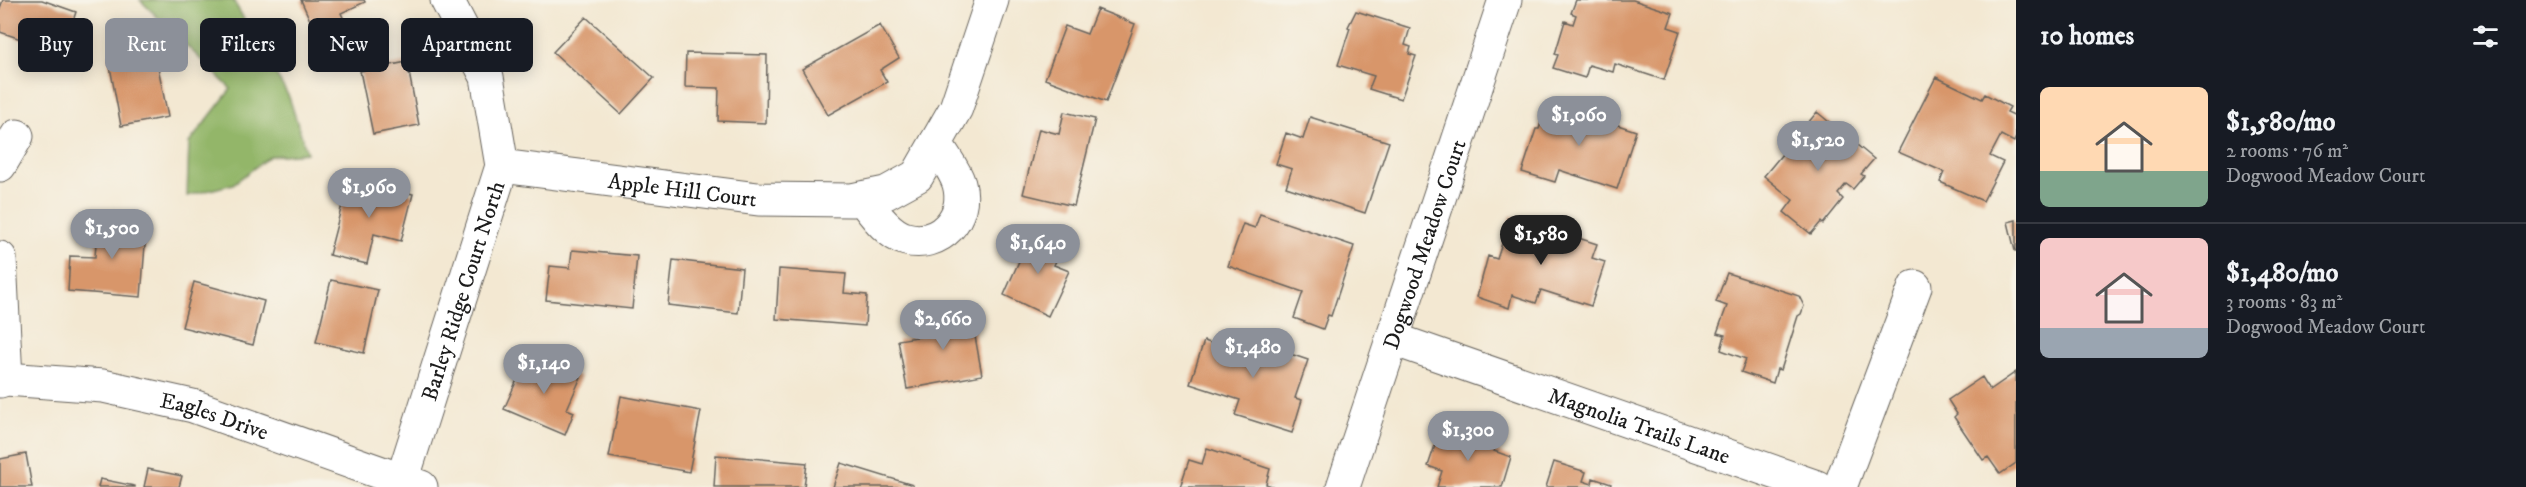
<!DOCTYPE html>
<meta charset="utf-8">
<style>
:root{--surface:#171b24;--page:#242831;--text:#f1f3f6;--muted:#9ea1a6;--line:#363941;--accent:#8c9099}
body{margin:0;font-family:"IM FELL DW Pica",serif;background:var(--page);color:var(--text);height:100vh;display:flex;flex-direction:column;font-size:22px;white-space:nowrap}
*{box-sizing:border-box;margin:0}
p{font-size:20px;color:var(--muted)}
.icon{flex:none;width:33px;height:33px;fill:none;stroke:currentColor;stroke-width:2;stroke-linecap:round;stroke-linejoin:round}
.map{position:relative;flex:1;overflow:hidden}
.side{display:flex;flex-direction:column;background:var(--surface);width:510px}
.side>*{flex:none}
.banner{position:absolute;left:18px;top:18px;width:570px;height:54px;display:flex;gap:12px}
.price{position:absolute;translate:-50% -51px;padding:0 14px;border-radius:21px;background:var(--accent);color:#fff;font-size:20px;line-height:39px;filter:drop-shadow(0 2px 3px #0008)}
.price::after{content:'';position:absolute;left:50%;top:36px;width:18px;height:14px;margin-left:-9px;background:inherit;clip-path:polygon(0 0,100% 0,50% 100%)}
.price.active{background:#222;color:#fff}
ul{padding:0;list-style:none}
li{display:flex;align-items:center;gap:18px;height:150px;padding:0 24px}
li+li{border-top:2px solid var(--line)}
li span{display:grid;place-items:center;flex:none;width:168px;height:120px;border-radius:9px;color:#555}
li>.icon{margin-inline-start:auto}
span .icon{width:72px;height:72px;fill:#fffc;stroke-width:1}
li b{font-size:26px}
h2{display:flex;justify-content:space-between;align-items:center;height:72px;padding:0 24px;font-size:26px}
.pill{padding:0 21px;border-radius:9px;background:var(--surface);box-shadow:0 3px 15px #0003;font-size:21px;line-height:54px}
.pill.active{background:var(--accent);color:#fff}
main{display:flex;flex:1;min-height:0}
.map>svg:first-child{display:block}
.forest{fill:#93b669;stroke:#586942;stroke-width:1.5}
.building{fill:#d8966b}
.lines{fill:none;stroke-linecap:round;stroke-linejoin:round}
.minor-casing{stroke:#67635c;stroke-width:35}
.minor{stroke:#fff;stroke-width:33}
.labels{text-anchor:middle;stroke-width:5;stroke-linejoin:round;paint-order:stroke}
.street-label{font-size:22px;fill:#1c1c1c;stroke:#f7f3e8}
</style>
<main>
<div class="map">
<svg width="2016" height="487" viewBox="0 0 2016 487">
<rect width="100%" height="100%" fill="#f7f3e8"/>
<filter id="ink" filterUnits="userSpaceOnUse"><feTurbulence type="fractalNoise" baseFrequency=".0167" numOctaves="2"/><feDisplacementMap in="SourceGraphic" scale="12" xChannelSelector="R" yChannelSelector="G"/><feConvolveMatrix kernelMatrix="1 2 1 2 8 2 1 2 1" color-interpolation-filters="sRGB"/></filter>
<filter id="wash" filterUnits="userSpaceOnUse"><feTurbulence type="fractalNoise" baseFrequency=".008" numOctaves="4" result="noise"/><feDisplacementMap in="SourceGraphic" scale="24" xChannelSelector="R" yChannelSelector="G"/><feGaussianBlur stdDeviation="1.35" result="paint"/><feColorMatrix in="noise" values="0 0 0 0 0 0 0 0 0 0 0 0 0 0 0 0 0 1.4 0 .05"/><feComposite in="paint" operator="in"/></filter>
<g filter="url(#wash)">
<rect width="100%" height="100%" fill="#f3e8d2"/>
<!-- forest -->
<path class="forest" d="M 140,0 L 233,0 L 289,97 L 307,153 L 270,156 L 233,184 L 187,196 L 189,143 L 231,89 Z"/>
<g id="blocks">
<!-- building -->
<path class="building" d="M 3,0 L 42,0 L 76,12 L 62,53 L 0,32 L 0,8 Z
M 301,0 L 364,0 L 365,2 L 341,13 L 357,48 L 328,61 Z
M 1576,0 L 1633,0 L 1673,13 L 1668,27 L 1680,31 L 1664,80 L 1615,64 L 1613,72 L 1589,65 L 1585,78 L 1553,68 L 1558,55 L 1555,54 L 1565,21 L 1573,24 L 1576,15 L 1571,13 Z
M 1097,9 L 1135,24 L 1106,102 L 1045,79 L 1065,26 L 1087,34 Z
M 1356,11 L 1410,28 L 1405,45 L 1411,47 L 1409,54 L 1416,56 L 1401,99 L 1369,89 L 1374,76 L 1338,65 L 1350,28 L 1348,27 Z
M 586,17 L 654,78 L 621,114 L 553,52 Z
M 880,25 L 899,58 L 880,70 L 887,82 L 828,115 L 802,69 Z
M 154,47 L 168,117 L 121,126 L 108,56 Z
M 686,53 L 767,55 L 766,123 L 718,121 L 719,88 L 685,87 Z
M 407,62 L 419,125 L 373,134 L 360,71 Z
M 1936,77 L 1982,99 L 1985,94 L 2010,107 L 2007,112 L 2016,116 L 2016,137 L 2014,142 L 2001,135 L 1990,156 L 2003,162 L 1983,201 L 1940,182 L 1944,172 L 1898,152 Z
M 1548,102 L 1636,131 L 1617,189 L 1559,170 L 1555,182 L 1522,172 L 1536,129 L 1539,129 Z
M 1064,112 L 1095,119 L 1074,206 L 1023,194 L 1039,129 L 1059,134 Z
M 1817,112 L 1874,159 L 1861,174 L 1864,176 L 1853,189 L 1846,184 L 1838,194 L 1843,199 L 1823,224 L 1821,222 L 1811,234 L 1784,212 L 1793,200 L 1764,176 Z
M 1310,117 L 1389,142 L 1365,213 L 1286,187 L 1292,169 L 1276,164 L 1286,133 L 1303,139 Z
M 349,178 L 413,194 L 401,241 L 374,234 L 367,264 L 329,255 Z
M 1260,214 L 1354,246 L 1331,316 L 1328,315 L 1323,329 L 1294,318 L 1303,292 L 1228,266 L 1243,224 L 1255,228 Z
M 98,216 L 147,219 L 141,297 L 68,291 L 70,256 L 95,257 Z
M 1511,216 L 1597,244 L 1592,258 L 1605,262 L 1591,306 L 1541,290 L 1536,303 L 1512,295 L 1509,308 L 1477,297 L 1488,256 L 1497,259 Z
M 2016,220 L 2016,251 L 2015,251 L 2008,222 Z
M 1032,232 L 1063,246 L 1054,265 L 1069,271 L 1048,316 L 1004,295 Z
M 572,250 L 637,256 L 632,309 L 546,300 L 550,266 L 570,268 Z
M 673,260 L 742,268 L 738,313 L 668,305 Z
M 779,269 L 846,274 L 844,293 L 867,295 L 865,326 L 776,319 Z
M 1727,273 L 1799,296 L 1804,306 L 1801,314 L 1798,316 L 1781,370 L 1777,369 L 1773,383 L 1741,372 L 1746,359 L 1721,350 L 1725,335 L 1717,333 L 1727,306 L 1716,302 Z
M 331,280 L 378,290 L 364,353 L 316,342 Z
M 194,282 L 264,301 L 253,345 L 182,327 Z
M 969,303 L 982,375 L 907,389 L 898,340 L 942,333 L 937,309 Z
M 1222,331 L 1308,360 L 1295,398 L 1302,400 L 1292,433 L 1235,415 L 1240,400 L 1190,384 L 1204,341 L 1217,345 Z
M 528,355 L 581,377 L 567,409 L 574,412 L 565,435 L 504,409 Z
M 2016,372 L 2016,463 L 2000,474 L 1988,457 L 1983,460 L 1954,417 L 1957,414 L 1948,400 L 1982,377 L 1990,390 Z
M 621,396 L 701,411 L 689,472 L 609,457 Z
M 1441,428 L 1480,440 L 1481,437 L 1497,442 L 1494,451 L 1511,457 L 1502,487 L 1437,487 L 1442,471 L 1428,466 Z
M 1207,448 L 1270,469 L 1266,484 L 1274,487 L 1180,487 L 1189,460 L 1202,464 Z
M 26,454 L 32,487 L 0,487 L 0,459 Z
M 716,455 L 807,463 L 804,487 L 714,487 Z
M 1554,462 L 1586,472 L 1583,481 L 1592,484 L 1593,478 L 1611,484 L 1610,487 L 1546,487 Z
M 841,463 L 913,485 L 913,487 L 833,487 Z
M 148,469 L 182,476 L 179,487 L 144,487 Z
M 100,479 L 135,486 L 135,487 L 98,487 Z"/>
</g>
</g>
<g filter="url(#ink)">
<use href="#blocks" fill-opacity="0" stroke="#67635c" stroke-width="1.5"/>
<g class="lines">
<defs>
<g id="minor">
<path d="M 0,165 L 17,136"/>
<path id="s1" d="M 502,166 L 758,199 L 852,200 L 886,193 L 917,176 L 956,108 L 992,0"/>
<path d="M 862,198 C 873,212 888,234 906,239 C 940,248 968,217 959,184 C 955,170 943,156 936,143"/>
<path d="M 0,258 L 6,379"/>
<path id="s2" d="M 1393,339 L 1817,487"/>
<path id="s3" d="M 0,381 L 6,379 L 103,386 L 193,406 L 421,487"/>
<path id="s4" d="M 400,487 L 502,166 L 487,77 L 447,0"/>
<path id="s5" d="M 1343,487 L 1505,0"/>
<path d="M 1840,487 L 1915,287"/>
</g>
</defs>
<!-- minor casing -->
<use href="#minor" class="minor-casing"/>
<!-- minor -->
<use href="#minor" class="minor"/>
</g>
</g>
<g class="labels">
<!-- street labels -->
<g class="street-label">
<text dy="8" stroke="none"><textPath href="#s1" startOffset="182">Apple Hill Court</textPath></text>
<text dy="8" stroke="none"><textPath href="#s5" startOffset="256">Dogwood Meadow Court</textPath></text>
<text dy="8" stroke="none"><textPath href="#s4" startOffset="206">Barley Ridge Court North</textPath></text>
<text dy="8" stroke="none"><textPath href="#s3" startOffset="219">Eagles Drive</textPath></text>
<text dy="8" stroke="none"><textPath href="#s2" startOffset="261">Magnolia Trails Lane</textPath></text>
</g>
</g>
</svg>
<b class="price" style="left:1579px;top:147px">$1,060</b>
<b class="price" style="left:1818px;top:172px">$1,520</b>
<b class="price" style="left:369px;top:219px">$1,960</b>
<b class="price" style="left:112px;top:260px">$1,500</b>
<b class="price active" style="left:1541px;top:266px">$1,580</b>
<b class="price" style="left:1038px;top:275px">$1,640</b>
<b class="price" style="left:943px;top:351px">$2,660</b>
<b class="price" style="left:1253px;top:379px">$1,480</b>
<b class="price" style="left:544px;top:395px">$1,140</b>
<b class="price" style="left:1468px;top:462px">$1,300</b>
<div class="banner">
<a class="pill">Buy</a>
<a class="pill active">Rent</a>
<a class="pill">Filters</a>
<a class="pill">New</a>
<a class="pill">Apartment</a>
</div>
</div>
<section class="side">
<h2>10 homes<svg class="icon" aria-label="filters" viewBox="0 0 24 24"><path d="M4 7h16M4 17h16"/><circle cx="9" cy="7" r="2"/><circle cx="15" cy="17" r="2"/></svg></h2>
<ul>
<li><span style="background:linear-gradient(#ffd9b3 70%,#7fa58c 0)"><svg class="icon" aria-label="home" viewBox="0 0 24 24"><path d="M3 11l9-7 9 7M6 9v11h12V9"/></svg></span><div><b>$1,580/mo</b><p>2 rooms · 76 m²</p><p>Dogwood Meadow Court</p></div></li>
<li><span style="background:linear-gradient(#f6c9c9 75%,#9aa5b1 0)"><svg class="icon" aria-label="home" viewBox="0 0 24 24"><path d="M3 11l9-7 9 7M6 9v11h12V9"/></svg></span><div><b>$1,480/mo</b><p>3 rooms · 83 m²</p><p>Dogwood Meadow Court</p></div></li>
</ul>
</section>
</main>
